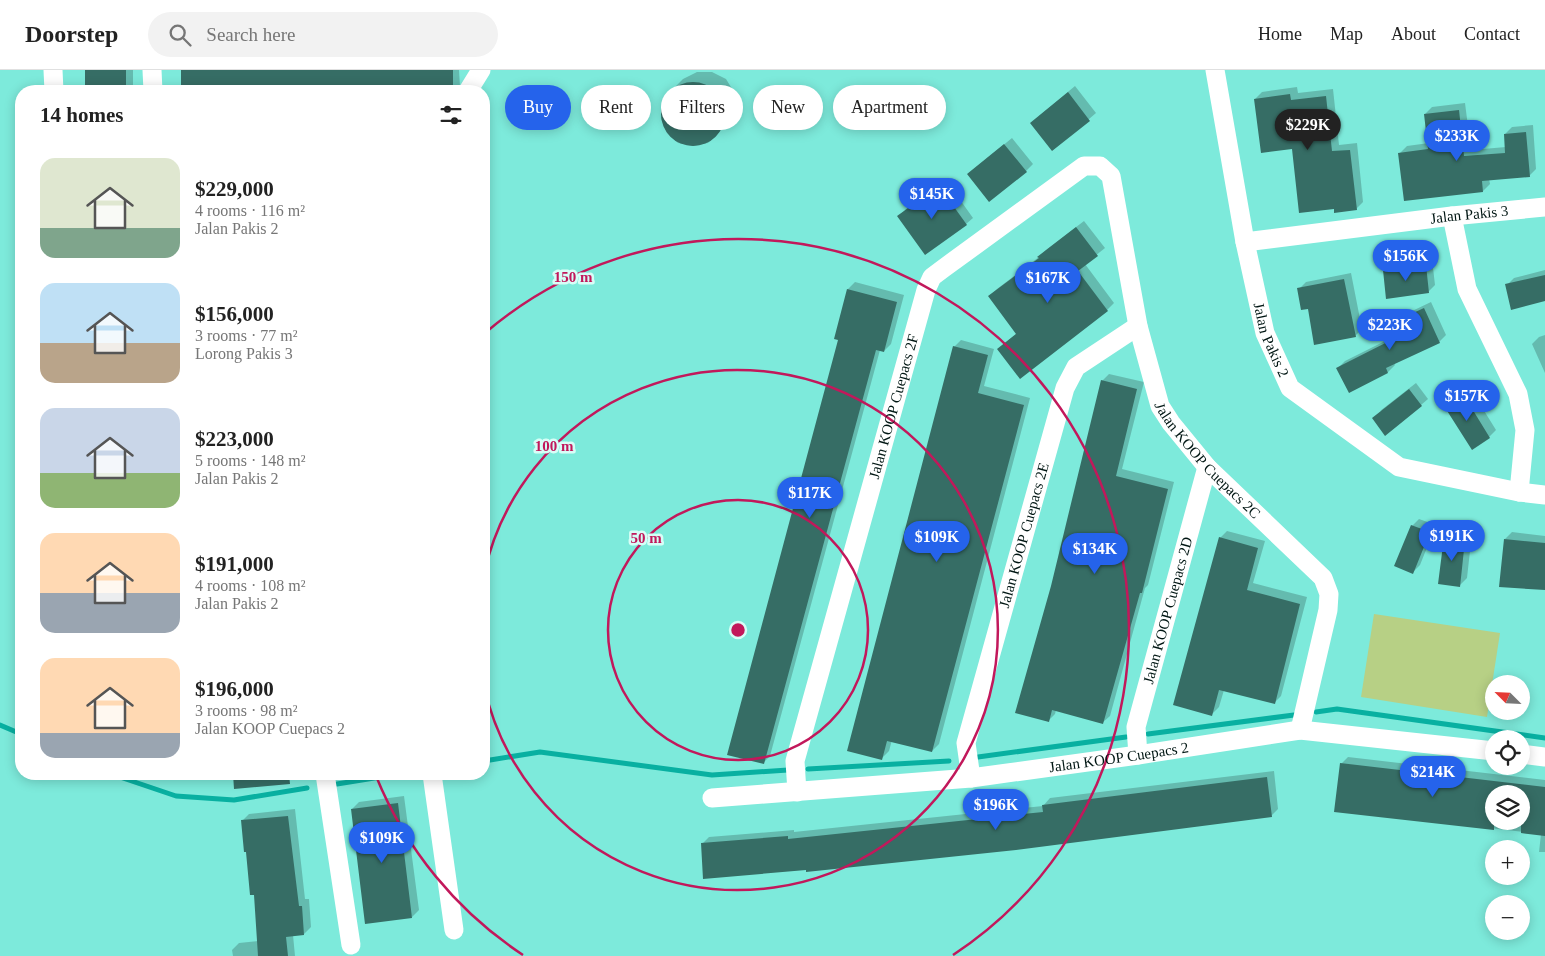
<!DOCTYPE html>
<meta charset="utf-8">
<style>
:root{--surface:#fff;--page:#f2f2f2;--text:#222;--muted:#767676;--line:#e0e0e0;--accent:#2563eb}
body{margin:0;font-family:"Times New Roman",serif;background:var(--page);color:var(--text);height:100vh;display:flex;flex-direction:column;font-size:19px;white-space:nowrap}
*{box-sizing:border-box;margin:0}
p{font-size:16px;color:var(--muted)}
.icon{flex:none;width:28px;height:28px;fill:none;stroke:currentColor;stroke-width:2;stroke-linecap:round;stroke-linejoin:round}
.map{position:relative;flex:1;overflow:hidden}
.drawer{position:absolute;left:15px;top:15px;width:475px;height:695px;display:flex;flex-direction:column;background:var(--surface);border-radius:20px;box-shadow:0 2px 12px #0003}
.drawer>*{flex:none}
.guide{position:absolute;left:505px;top:15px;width:475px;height:45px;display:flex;gap:10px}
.needle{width:32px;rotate:294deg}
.controls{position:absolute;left:1485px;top:605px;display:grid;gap:10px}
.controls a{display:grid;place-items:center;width:45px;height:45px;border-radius:50%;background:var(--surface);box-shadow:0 2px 12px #0003;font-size:25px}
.price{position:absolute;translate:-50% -42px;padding:0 11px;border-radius:18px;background:var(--accent);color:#fff;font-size:16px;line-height:32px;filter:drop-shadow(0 1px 2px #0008)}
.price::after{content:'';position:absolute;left:50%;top:30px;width:15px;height:11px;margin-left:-8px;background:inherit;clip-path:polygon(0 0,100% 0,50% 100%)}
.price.on{background:#222;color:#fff}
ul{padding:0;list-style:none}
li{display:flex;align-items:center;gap:15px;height:125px;padding:0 25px}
li span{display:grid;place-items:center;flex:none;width:140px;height:100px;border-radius:15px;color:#555}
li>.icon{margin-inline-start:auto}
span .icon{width:60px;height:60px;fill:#fffc;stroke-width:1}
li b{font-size:21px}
h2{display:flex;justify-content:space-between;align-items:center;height:60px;padding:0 25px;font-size:21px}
.tag{padding:0 18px;border-radius:22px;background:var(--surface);box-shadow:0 2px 12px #0003;font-size:18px;line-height:45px}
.tag.on{background:var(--accent);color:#fff}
header{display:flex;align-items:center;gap:30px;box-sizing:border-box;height:70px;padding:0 25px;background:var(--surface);border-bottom:1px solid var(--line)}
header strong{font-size:24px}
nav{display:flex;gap:28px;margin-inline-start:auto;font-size:18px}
.search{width:350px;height:45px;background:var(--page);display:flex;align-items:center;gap:12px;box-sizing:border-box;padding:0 18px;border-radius:28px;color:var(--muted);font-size:19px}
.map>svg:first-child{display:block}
.green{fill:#b7d085}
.shadow{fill:#0003;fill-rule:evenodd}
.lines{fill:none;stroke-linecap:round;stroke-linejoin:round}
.stream{stroke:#08b0a1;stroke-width:5}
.building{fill:#366d65}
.minor{stroke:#fff;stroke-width:19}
.ring{fill:none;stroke:#c2185b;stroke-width:2.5}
.labels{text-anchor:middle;stroke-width:5;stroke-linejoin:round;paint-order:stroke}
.street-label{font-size:15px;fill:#001613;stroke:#d7fef7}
.centre{fill:#c2185b;stroke:#d7fef7;stroke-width:2.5}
.ring-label{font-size:15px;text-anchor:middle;font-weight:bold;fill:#c2185b;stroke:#d7fef7;stroke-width:5;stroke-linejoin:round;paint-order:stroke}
</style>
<header>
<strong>Doorstep</strong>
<div class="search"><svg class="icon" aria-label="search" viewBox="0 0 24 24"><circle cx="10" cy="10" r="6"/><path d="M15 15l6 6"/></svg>Search here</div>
<nav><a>Home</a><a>Map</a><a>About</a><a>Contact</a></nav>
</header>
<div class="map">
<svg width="1545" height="886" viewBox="0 0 1545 886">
<rect width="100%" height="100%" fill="#7deadb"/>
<!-- green -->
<path class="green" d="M 1374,544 L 1500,563 L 1487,647 L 1361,627 Z"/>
<!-- shadow -->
<path class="shadow" d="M 86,0 L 133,0 L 133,21 L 86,21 Z
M 182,0 L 459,0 L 460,17 L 455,21 L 182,21 Z
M 697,2 L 712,2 L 726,9 L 734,22 L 736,37 L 730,51 L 708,73 L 693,76 L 678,73 L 667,63 L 661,48 L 663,33 L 672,20 L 683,9 Z
M 1075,16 L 1096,43 L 1053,80 L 1039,46 Z
M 1297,17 L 1298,23 L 1333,19 L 1339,75 L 1357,73 L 1363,132 L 1356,139 L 1335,138 L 1293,78 L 1255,29 L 1262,22 Z
M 1465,33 L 1471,80 L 1506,77 L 1505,64 L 1512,57 L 1533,55 L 1536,99 L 1529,106 L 1489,109 L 1490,114 L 1483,121 L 1400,83 L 1407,76 L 1429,73 L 1425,44 L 1432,37 Z
M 1012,68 L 1033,94 L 1026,101 L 968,104 Z
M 946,110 L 973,148 L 966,154 L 899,146 L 906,139 Z
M 1084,151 L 1105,178 L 1085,194 L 1114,233 L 1107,240 L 1020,308 L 998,279 L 1017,263 L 990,226 L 997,219 L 1039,187 L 1046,180 Z
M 1432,189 L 1435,215 L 1428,222 L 1384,201 L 1392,194 Z
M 1545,200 L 1545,230 L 1507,215 L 1514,208 Z
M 1351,203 L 1362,259 L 1355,266 L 1309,237 L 1299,219 L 1306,212 Z
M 855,212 L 904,225 L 891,274 L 884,281 L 880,280 L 770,686 L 763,693 L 839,269 L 835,268 L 848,219 Z
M 1431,232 L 1446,265 L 1439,272 L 1394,293 L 1395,295 L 1388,302 L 1338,298 L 1345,291 L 1413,257 L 1380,260 L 1387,253 Z
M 1545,265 L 1545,303 L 1532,274 L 1539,267 Z
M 961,270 L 994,279 L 984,316 L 1030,328 L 939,674 L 932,681 L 892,670 L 889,681 L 882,688 L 954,277 Z
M 1109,304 L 1144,312 L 1122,399 L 1174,412 L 1148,515 L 1145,518 L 1110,646 L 1102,653 L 1056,640 L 1055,644 L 1048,651 L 1052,517 L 1102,311 Z
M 1416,313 L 1428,329 L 1421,335 L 1380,341 Z
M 1470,318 L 1496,360 L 1489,367 L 1446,336 L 1453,329 Z
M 484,405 L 489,442 L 484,447 Z
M 1419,449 L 1436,455 L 1420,495 L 1413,502 L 1412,456 Z
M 1227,461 L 1265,471 L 1253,513 L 1307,527 L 1281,626 L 1274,633 L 1224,620 L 1219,637 L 1212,644 L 1220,468 Z
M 1452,461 L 1472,463 L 1467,508 L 1460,515 L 1445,468 Z
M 1512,462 L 1545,466 L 1545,519 L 1505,469 Z
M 1348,687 L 1545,710 L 1545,782 L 1539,782 L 1541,764 L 1336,740 L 1341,694 ZM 1494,724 L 1521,724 L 1521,751 L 1494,751 Z
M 1274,701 L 1278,739 L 1271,746 L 807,799 L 702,774 L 709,767 L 794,760 L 794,762 L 1043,736 L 1050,728 Z
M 234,704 L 289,704 L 289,706 L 282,713 L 235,717 Z
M 345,704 L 373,704 L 345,708 Z
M 404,726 L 419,840 L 412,847 L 352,739 L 359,732 Z
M 295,739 L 305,829 L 309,829 L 311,857 L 304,864 L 293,865 L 295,886 L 233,886 L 232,880 L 239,873 L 258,871 L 255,824 L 242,751 L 249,744 Z"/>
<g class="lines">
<!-- stream -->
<path class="stream" d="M 1316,642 L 1337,639 L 1545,668
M 0,655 L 21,664
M 1148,664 L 1294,645
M 978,687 L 1126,667
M 484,691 L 540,682 L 712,705 L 788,700
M 808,699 L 949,691
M 111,704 L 176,726 L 234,730 L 307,718
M 337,714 L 399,704"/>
</g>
<!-- building -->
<path class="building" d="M 85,0 L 126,0 L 126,21 L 85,21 Z
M 181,0 L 453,0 L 453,21 L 181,21 Z
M661 44a32 32 0 1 1 64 0a32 32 0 1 1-64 0Z
M 1068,22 L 1090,51 L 1052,81 L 1030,53 Z
M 1290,24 L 1291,30 L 1326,26 L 1332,81 L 1350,80 L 1357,140 L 1334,143 L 1334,139 L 1299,143 L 1292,79 L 1261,83 L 1254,29 Z
M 1459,40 L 1464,86 L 1505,83 L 1504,64 L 1526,62 L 1530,107 L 1482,111 L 1483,122 L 1404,131 L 1398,83 L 1428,79 L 1424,44 Z
M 1004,74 L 1027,102 L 989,132 L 967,104 Z
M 939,116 L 967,155 L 925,185 L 897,146 Z
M 1076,157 L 1098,186 L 1078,201 L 1108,241 L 1020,309 L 997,279 L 1016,264 L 988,226 L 1039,188 L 1037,187 Z
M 1426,195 L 1429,223 L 1386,229 L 1383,200 Z
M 1545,205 L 1545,231 L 1511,240 L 1505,214 Z
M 1344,209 L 1356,267 L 1314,275 L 1308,239 L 1301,240 L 1297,218 Z
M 847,219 L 897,232 L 884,282 L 876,280 L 764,694 L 727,685 L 838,270 L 834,269 Z
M 1424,238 L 1440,273 L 1386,298 L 1388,303 L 1349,323 L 1336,298 L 1419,256 L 1379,263 L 1378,259 Z
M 953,276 L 988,285 L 978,323 L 1024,335 L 932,682 L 887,671 L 882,690 L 847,681 Z
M 1101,310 L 1137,319 L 1116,406 L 1168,419 L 1142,523 L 1140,523 L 1103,654 L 1052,640 L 1049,652 L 1015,643 L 1051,516 Z
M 1409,319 L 1422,336 L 1385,366 L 1372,348 Z
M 1463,324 L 1490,368 L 1472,380 L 1444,336 Z
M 1411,455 L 1430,462 L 1413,504 L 1394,496 Z
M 1219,467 L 1258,478 L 1247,520 L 1300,534 L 1275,634 L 1219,620 L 1212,646 L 1173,635 Z
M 1444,467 L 1465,470 L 1460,517 L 1438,514 Z
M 1504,469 L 1545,473 L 1545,520 L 1499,517 Z
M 1340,693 L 1545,717 L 1545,766 L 1521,763 L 1521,722 L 1521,724 L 1494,724 L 1494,760 L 1334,742 Z
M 233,704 L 289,704 L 290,714 L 234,719 Z
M 1267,707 L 1272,747 L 1016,780 L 806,802 L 806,800 L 703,809 L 701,773 L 788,766 L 788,769 L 1043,742 L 1042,735 Z
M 398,733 L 412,848 L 365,854 L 351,739 Z
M 288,746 L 299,836 L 302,836 L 304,865 L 286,867 L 288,886 L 258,886 L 254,825 L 250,825 L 246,782 L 244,782 L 241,750 Z"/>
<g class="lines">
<!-- minor -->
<g class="minor">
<path d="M 53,0 L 54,21"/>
<path d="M 152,0 L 153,21"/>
<path id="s1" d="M 1215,0 L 1245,172 L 1265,263 L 1290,318 L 1399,397 L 1519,422 L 1545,425"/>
<path d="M 468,21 L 481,0"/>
<path d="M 1452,146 L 1467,219 L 1518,324 L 1525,360 L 1519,422"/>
<path id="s2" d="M 1245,172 L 1452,146 L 1545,137"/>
<path d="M 1521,684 L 1545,687"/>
<path id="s3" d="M 1138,685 L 1136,657 L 1207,397"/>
<path d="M 325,704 L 351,875"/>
<path d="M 432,704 L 454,860"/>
<path id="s4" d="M 971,708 L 966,673 L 1065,318 L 1076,297 L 1138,256"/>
<path id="s5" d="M 797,722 L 795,691 L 926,220 L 932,207 L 944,198 L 1084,96 L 1100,96 L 1111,106 L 1138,256 L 1160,336 L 1171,353 L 1207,397 L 1323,508 L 1329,524 L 1328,540 L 1300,660"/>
<path id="s6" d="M 712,728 L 971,708 L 1138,685 L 1300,660 L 1494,681"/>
</g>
</g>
<!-- distance rings -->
<g class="ring">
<circle cx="738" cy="560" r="130"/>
<path d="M484 504A260 260 0 1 1 484 616"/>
<path d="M523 885A390 390 0 0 1 376 706M485 263A390 390 0 1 1 953 885"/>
</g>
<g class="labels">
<!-- street labels -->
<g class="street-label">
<text dy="5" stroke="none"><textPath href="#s2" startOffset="226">Jalan Pakis 3</textPath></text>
<text dy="5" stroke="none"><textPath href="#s1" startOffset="276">Jalan Pakis 2</textPath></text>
<text dy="5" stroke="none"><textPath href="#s5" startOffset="399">Jalan KOOP Cuepacs 2F</textPath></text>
<text dy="5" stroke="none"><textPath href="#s5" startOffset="1061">Jalan KOOP Cuepacs 2C</textPath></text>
<text dy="5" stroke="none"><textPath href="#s4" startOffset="251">Jalan KOOP Cuepacs 2E</textPath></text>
<text dy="5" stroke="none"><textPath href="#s3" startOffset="149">Jalan KOOP Cuepacs 2D</textPath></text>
<text dy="5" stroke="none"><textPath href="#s6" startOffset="409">Jalan KOOP Cuepacs 2</textPath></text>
</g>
</g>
<circle cx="738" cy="560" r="8" class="centre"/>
<g class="ring-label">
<text x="573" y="212">150 m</text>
<text x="554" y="381">100 m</text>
<text x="646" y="473">50 m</text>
</g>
</svg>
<div class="controls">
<a><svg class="needle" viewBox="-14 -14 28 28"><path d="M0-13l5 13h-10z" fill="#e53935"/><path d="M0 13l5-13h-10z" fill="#767676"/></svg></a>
<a><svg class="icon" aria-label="locate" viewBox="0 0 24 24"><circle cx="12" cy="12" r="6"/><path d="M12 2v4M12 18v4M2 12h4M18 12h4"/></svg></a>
<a><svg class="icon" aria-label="layers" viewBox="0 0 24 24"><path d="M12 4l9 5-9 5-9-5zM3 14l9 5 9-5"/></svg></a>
<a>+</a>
<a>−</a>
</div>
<b class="price on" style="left:1308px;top:81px">$229K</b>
<b class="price" style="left:1457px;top:92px">$233K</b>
<b class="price" style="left:932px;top:150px">$145K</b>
<b class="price" style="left:1406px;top:212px">$156K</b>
<b class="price" style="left:1048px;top:234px">$167K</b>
<b class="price" style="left:1390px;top:281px">$223K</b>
<b class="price" style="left:1467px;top:352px">$157K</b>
<b class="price" style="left:810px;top:449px">$117K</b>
<b class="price" style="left:1452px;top:492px">$191K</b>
<b class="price" style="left:937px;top:493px">$109K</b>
<b class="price" style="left:1095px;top:505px">$134K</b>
<b class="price" style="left:1433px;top:728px">$214K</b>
<b class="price" style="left:996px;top:761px">$196K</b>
<b class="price" style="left:382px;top:794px">$109K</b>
<div class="guide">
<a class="tag on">Buy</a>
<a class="tag">Rent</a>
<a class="tag">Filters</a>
<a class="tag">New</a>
<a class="tag">Apartment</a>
</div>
<section class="drawer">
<h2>14 homes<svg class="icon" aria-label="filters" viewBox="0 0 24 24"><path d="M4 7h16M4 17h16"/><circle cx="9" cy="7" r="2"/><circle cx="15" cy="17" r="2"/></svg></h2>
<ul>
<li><span style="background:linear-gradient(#dfe7d0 70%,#7fa58c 0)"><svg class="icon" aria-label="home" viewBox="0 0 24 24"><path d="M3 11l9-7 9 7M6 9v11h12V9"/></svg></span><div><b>$229,000</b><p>4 rooms · 116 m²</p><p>Jalan Pakis 2</p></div></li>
<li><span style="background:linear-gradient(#bfe0f5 60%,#b9a48a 0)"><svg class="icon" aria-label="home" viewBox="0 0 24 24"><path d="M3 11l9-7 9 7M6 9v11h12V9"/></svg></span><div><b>$156,000</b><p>3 rooms · 77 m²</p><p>Lorong Pakis 3</p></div></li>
<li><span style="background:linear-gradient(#c9d6e8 65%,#8fb573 0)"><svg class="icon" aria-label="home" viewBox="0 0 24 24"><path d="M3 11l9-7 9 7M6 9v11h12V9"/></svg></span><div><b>$223,000</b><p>5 rooms · 148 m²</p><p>Jalan Pakis 2</p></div></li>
<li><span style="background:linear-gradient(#ffd9b3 60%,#9aa5b1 0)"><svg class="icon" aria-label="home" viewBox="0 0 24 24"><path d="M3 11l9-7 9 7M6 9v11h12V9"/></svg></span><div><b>$191,000</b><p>4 rooms · 108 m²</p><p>Jalan Pakis 2</p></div></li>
<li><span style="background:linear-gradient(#ffd9b3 75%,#9aa5b1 0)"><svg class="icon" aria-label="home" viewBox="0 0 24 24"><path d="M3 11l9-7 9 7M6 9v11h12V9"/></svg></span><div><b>$196,000</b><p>3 rooms · 98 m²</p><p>Jalan KOOP Cuepacs 2</p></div></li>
</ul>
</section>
</div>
